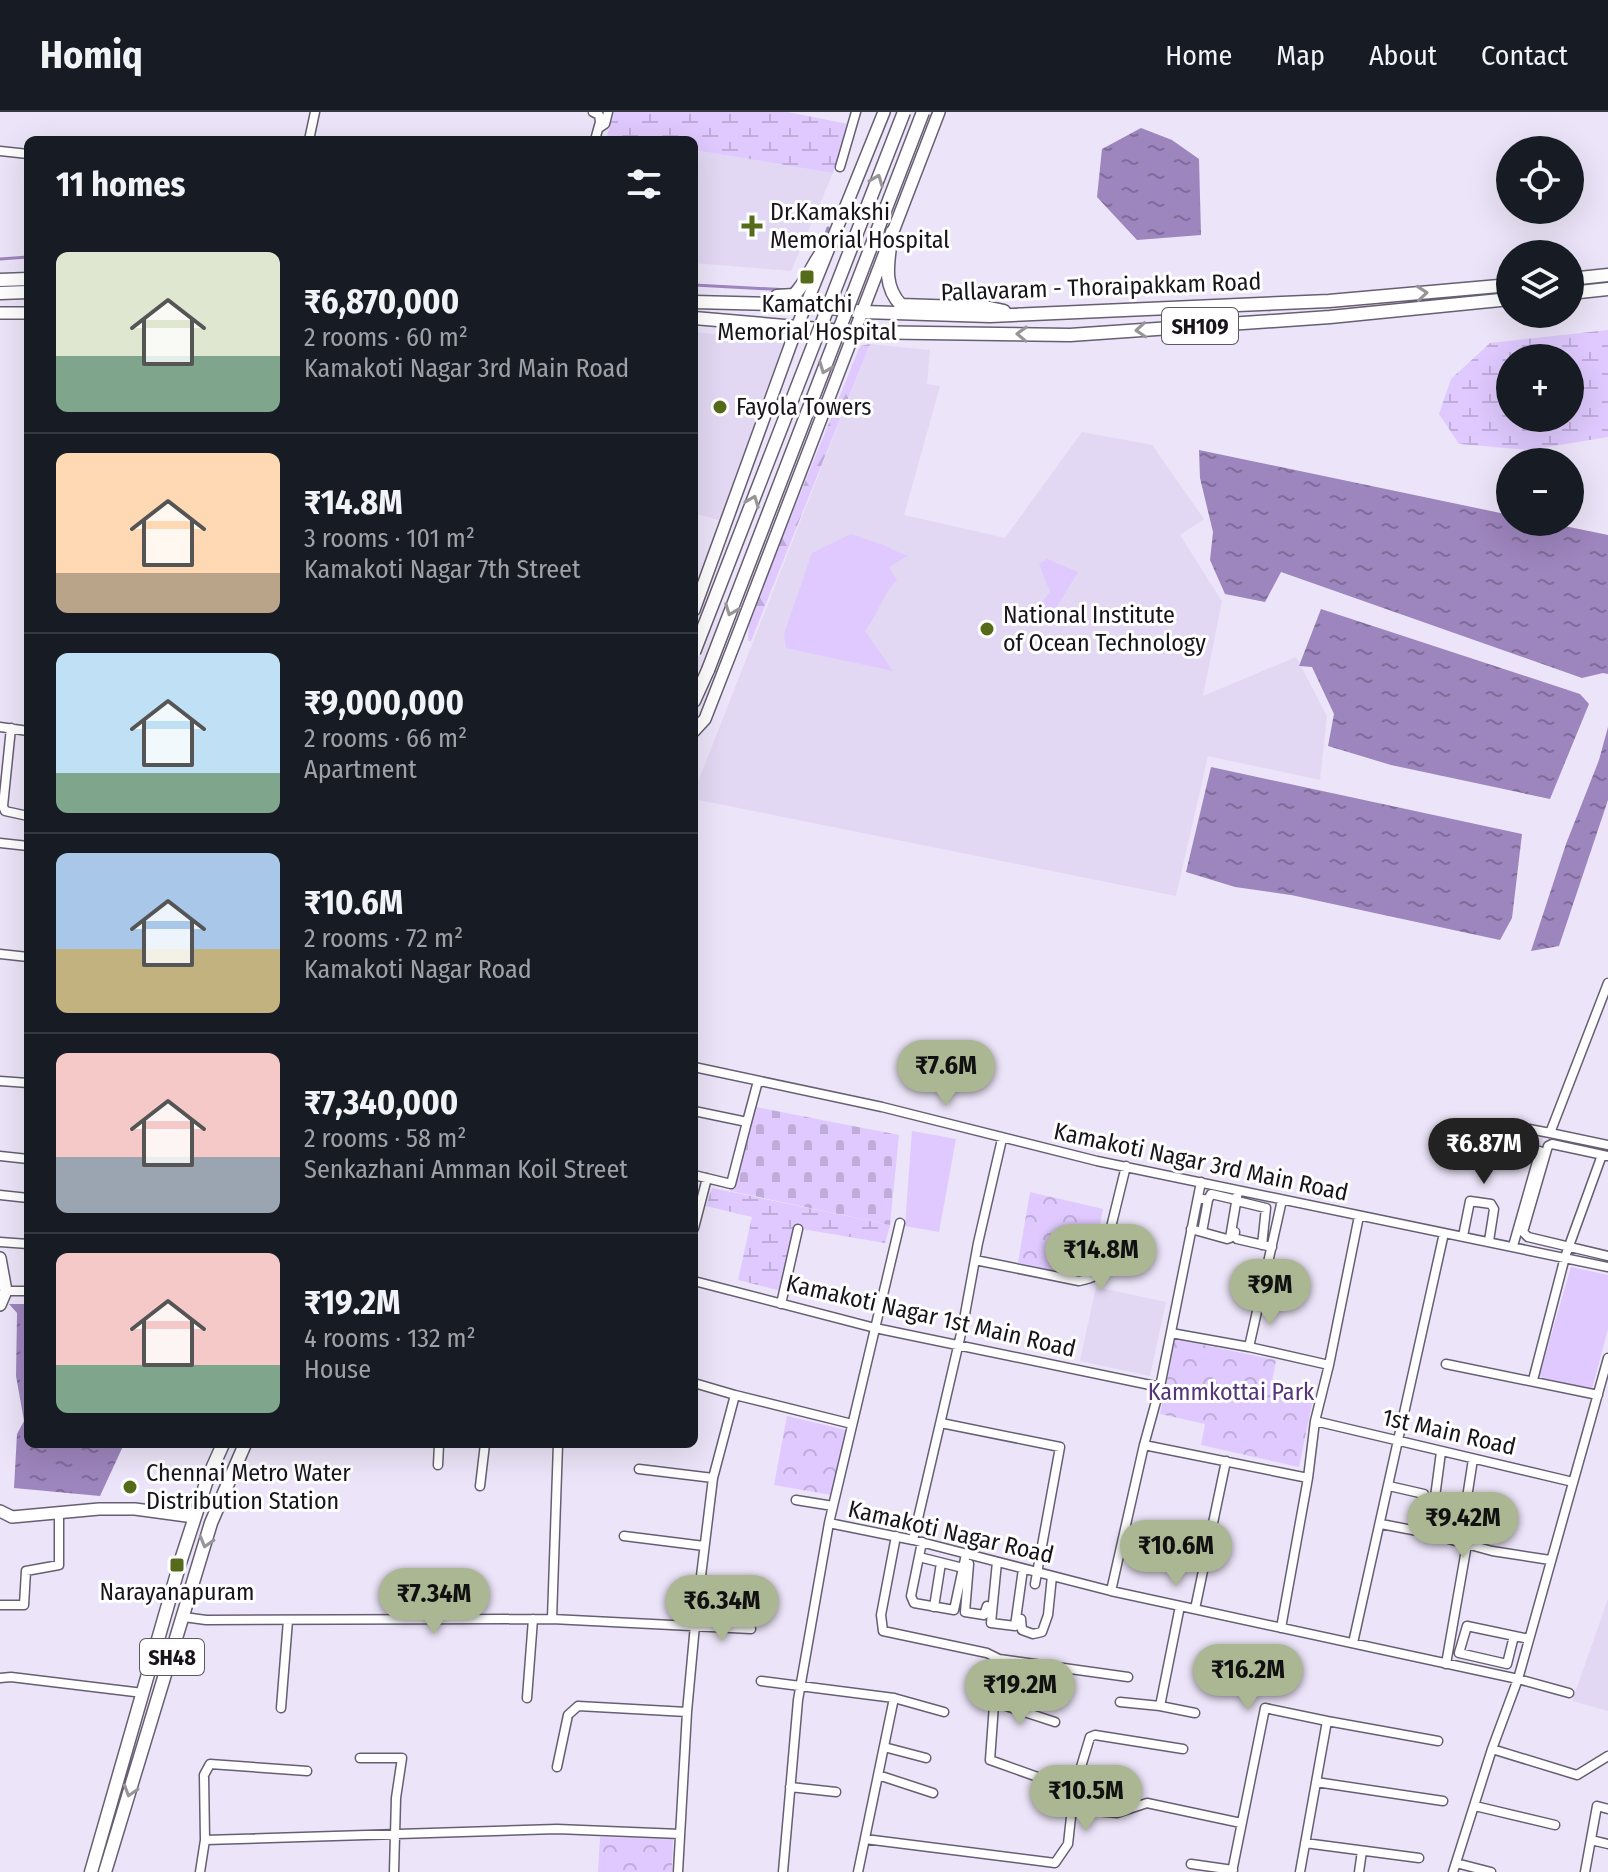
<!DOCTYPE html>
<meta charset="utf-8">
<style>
:root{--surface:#171b24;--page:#242831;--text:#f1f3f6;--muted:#9ea1a6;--line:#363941;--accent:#abb693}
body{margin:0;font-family:"Fira Sans Condensed",sans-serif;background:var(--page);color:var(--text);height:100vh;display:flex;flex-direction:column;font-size:30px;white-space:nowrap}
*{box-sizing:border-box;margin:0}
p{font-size:26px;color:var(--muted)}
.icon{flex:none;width:44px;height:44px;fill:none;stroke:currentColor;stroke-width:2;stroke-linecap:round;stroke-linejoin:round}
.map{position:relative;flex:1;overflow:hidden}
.drawer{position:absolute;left:24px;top:24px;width:674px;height:1312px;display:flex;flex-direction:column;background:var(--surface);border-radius:12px;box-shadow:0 8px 32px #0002}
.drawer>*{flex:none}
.controls{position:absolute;left:1496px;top:24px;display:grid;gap:16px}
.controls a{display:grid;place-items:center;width:88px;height:88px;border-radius:50%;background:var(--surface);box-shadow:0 8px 32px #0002;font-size:40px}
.price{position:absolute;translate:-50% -68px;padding:0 18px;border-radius:28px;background:var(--accent);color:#111;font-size:26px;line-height:52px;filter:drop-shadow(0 2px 4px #0008)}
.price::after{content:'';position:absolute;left:50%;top:48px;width:24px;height:18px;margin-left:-12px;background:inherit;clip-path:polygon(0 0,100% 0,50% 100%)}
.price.selected{background:#222;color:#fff}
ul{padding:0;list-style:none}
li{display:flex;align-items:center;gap:24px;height:200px;padding:0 32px}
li+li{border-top:2px solid var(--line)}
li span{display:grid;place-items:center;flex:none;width:224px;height:160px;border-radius:12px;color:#555}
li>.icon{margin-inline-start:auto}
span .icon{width:96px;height:96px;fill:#fffc;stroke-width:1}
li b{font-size:34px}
h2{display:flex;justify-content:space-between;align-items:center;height:96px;padding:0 32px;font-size:34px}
header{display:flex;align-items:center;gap:48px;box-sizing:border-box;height:112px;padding:0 40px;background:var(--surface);border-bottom:2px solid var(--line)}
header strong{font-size:38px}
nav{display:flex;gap:44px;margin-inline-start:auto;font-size:28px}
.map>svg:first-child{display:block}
.built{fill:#e2d8f3}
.green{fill:#dfc9fe}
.forest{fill:url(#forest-firs)}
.wetland{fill:url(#wetland-marsh);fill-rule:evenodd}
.cemetery{fill:url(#cemetery-stones)}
.park{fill:url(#park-crowns)}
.water{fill:url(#water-ripples)}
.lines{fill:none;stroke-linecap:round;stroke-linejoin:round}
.stream{stroke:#9d85bd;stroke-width:3}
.street-casing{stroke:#665f71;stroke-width:11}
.secondary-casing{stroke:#665f71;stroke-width:14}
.primary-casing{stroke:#665f71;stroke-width:15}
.street{stroke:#fff;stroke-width:8}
.secondary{stroke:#fff;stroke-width:11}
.primary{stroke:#fff;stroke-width:12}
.primary-bridge-casing{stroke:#665f71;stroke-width:15;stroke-linecap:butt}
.primary-bridge{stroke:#fff;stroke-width:12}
.oneway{stroke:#979598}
.poi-dot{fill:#556b1a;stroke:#fff;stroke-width:3}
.labels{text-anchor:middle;stroke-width:6;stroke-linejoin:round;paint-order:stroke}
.shield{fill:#fff;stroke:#5d5a5f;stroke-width:2}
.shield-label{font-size:22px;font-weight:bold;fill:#17141b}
.poi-label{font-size:24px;fill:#17141b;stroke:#fff;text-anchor:start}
.street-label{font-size:24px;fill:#17141b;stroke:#fff}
.park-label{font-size:24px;fill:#56347a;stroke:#fff}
</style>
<header>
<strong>Homiq</strong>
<nav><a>Home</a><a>Map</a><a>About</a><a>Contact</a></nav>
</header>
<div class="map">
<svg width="1608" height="1760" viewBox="0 0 1608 1760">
<defs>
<pattern id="forest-firs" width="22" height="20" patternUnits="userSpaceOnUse" patternTransform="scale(2)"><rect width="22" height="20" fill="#dfc9fe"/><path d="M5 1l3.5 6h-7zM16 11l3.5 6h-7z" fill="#bfacd9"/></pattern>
<pattern id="wetland-marsh" width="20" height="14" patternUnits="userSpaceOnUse" patternTransform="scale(2)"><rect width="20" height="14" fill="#dfc9fe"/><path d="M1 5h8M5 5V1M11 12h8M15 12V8" fill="none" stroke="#bfacd9"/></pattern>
<pattern id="cemetery-stones" width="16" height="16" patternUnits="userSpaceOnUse" patternTransform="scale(2)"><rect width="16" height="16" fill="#dfc9fe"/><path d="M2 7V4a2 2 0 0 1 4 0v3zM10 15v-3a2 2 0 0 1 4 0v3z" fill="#bfacd9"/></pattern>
<pattern id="park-crowns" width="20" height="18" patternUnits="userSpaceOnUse" patternTransform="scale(2)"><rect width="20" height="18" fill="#dfc9fe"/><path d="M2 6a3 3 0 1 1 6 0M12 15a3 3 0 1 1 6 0" fill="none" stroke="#bfacd9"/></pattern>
<pattern id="water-ripples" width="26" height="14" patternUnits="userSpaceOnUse" patternTransform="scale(2)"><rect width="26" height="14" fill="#9d85bd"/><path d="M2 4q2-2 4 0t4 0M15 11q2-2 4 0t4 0" fill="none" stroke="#7f6c99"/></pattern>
</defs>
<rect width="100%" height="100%" fill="#ece4f8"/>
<!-- built -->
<path class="built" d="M 694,38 L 833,61 L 791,159 L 694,151 Z
M 694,220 L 786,230 L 722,409 L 694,401 Z
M 870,232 L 930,238 L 927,272 L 940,274 L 904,403 L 1005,426 L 1082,320 L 1152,333 L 1204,407 L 1180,423 L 1222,489 L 1203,584 L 1296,545 L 1327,604 L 1320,668 L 1208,644 L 1176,784 L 694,687 L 694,680 Z
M 1096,1175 L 1166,1190 L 1150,1264 L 1080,1249 Z
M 1608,1487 L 1608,1599 L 1572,1589 Z"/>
<!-- green -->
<path class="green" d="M 851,422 L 883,433 L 907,444 L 889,455 L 897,468 C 882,482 878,503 865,519 L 893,559 L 786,536 L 784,522 L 812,441 Z
M 1047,447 L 1078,460 L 1053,501 L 1045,499 L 1041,491 L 1050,480 L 1039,452 Z
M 912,1019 L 956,1027 L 939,1120 L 905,1114 Z
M 1571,1155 L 1608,1163 L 1608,1217 L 1592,1277 L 1539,1265 Z"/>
<!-- forest -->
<path class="forest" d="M 870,232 L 751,529 L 748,529 L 749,508 L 860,234 Z"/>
<!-- wetland -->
<path class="wetland" d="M 614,0 L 787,0 L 848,12 L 833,61 L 694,38 L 694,28 L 632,28 L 607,24 Z
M 1608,218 L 1608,325 L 1529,338 L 1459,332 L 1439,302 L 1451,267 L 1490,231 ZM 1570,246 L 1570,306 L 1510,306 L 1510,246 Z
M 712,1076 L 890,1113 L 885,1131 L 802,1117 L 786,1180 L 738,1168 L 752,1105 L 706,1094 Z"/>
<!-- cemetery -->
<path class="cemetery" d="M 756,995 L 899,1023 L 890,1113 L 731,1079 Z"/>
<!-- park -->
<path class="park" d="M 1030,1080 L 1103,1097 L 1090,1166 L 1018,1151 Z
M 1175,1227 L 1276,1248 L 1272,1270 L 1314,1282 L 1299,1355 L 1201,1333 L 1205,1312 L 1160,1302 Z
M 787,1304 L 846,1318 L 831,1383 L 774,1373 Z
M 600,1725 L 673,1727 L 672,1760 L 598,1760 Z"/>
<!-- water -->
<path class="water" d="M 1141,16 L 1172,28 L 1199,47 L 1201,123 L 1137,128 L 1097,85 L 1102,37 Z
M 1199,338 L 1510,403 L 1510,410 L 1545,410 L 1608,423 L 1608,562 L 1603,561 L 1582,566 L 1281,460 L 1265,490 L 1225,482 L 1210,448 L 1213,420 L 1200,366 Z
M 1321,497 L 1580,582 L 1589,592 L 1550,687 L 1391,653 L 1328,634 L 1334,602 L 1312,555 L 1299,554 Z
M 1608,615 L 1608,688 L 1559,834 L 1531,839 L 1566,732 L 1599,648 Z
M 1211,655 L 1522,722 L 1512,806 L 1500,828 L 1291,783 L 1235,775 L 1186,760 Z
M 9,1192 L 28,1192 L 28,1332 L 124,1332 L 100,1384 L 14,1376 L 17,1322 L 24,1309 L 16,1264 L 17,1201 Z"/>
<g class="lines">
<!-- stream -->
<path class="stream" d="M 822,133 L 828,116
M 0,147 L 28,145
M 694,173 L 790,178 L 798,169"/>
<defs>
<path id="street" d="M 593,0 L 599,3 L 600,10 L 595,28
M 599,16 L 605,12 L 608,0
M 309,28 L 315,0
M 0,39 L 28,42
M 840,55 L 856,0
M 0,615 L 28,619
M 11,616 L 3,694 L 5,699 L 28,704
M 0,731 L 28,734
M 0,842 L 28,845
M 1608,871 L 1550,1021 L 1608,1033
M 694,955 L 882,995 L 1097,1049 L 1608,1155
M 0,969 L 28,971
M 694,999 L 747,1010 L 731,1072 L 694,1063
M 747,1010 L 758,969
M 1529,1017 L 1550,1021
M 0,1044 L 28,1047
M 1608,1044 L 1552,1032 L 1548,1034 L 1523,1120 L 1528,1125 L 1608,1144
M 0,1083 L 28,1086
M 1198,1086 L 1208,1088 L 1211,1082 L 1237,1088
M 1241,1090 L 1266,1096 L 1262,1133
M 694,1116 L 707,1066
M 1191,1117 L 1227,1127 L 1230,1126 L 1238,1079
M 1202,1120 L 1208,1088
M 1235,1120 L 1234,1124 L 1237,1127 L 1272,1135
M 1463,1124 L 1470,1089 L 1491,1092 L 1494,1097 L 1489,1129
M 0,1130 L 28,1132
M 1513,1134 L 1540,1039
M 975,1148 L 1079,1169 C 1092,1166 1098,1165 1102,1152 L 1126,1054
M 694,1169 L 875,1216 L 1160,1275
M 6,1179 L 28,1179
M 781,1192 L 798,1117
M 1171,1221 L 1249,1235 L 1282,1088
M 1249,1235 L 1329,1253 L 1315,1309 L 1308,1366
M 1446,1252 L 1598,1283
M 1329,1253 L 1359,1104
M 1533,1268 L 1565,1145 L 1602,1043
M 735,1283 L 852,1312
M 1315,1309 L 1573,1370
M 941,1311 L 1060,1335 L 1035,1472
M 1144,1333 L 1160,1275 L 1201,1070
M 1441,1340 L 1435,1385 L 1439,1389 L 1466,1392 L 1473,1347
M 438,1353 L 439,1332
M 639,1357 L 713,1366
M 480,1374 L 485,1332
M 1389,1374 L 1424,1382 L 1426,1388 L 1423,1420
M 796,1388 L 833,1394
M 829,1411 L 913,1428 L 1111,1479 L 1518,1567 L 1569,1581
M 1381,1412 L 1423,1420 L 1492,1439 L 1550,1448
M 624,1424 L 704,1434
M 896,1424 L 881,1503 L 883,1519 L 987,1541 L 999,1547 L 1002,1553 L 996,1565 L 990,1648 L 1074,1678
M 913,1428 L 963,1213 L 978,1131 L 1002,1027
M 922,1430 L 911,1484 L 914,1491 L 954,1498 L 966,1442
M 919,1445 L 963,1456
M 997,1450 L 991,1511 L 1015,1514 L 1023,1457
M 969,1452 L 965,1500 L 984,1503 L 987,1494
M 1111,1479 L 1144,1333 L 1308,1366 L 1281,1516
M 0,1493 L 24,1493 L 26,1459 L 59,1453 L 59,1401
M 934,1495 L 941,1451
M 1195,1497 L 1226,1349
M 184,1505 L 206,1508 L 552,1507 L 751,1517
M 552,1507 L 558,1332
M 1021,1507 L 1022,1518 L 1033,1522 L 1042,1520 L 1048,1503 L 1052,1464
M 1514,1524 L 1507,1552 L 1459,1541 L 1467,1514 L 1529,1527
M 1353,1531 L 1444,1121
M 999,1547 L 1128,1565
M 1446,1552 L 1467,1432
M 0,1566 L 11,1565 L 143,1581
M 761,1569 L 894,1586 L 944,1600
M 527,1586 L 533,1507
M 994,1590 L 1055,1610
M 1120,1590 L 1160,1594 L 1195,1601
M 1160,1594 L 1180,1494
M 281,1596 L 288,1508
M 884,1635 L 926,1646
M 1492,1637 L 1577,1663 L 1608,1644
M 360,1646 L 402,1646 L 396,1686 L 394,1760
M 557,1655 L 568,1603 L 578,1594 L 687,1600
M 878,1663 L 933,1681
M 1316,1670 L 1443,1689
M 790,1675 L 836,1680
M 1475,1694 L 1555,1713
M 1074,1697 L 1117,1701 L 1147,1691 L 1241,1711
M 865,1727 L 1055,1751 L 1068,1732 L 1074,1678 L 1090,1625 L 1095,1623 L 1183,1637
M 205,1728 L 557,1717 L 680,1722
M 1591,1728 L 1608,1732
M 1305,1731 L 1419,1746
M 1456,1751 L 1491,1760
M 1191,1752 L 1233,1758
M 200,1760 L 205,1728 L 204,1663 L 210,1652 L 307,1659
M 678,1760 L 687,1600 L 695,1513 L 713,1366 L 735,1283 L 694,1271
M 783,1760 L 798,1588 L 829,1411 L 900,1111
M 858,1760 L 894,1586
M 1232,1760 L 1265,1596 L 1327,1609
M 1300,1760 L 1327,1609 L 1438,1629
M 1359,1760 L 1362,1739
M 1453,1760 L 1492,1637 L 1518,1567 L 1608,1246
M 1585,1760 L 1597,1694 L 1608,1697"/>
<path id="secondary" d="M 0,201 L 28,201
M 694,498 L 797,215 L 884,0
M 694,619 L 705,607 L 737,525 L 939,0
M 0,1146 L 6,1179 L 0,1193
M 0,1399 L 12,1405 L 99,1397 L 135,1397 L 194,1405"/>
<path id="primary" d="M 892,120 C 889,147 881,172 901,193 L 990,196 L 1004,199
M 1570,167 L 1608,163
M 0,168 L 28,167
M 0,181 L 28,180
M 1570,181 L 1608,177
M 777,184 L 794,183 C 808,170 818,137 832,131
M 694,190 L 807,193 L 864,200 L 990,204 L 1329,189 L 1510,173
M 694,206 L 855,220 L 1070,223 L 1330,205 L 1510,187
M 694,589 L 708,558
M 91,1760 L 180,1451 L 207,1368 L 223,1332
M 105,1760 L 211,1411 L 245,1332"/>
</defs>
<!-- street casing -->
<use href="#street" class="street-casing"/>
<!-- secondary casing -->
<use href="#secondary" class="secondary-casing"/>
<!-- primary casing -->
<use href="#primary" class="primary-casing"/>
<!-- street -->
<use href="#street" class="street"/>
<!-- secondary -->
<use href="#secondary" class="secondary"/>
<!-- primary -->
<use href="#primary" class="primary"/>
<defs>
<path id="primary-bridge" d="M 694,540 L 904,0
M 708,558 L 923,0"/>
</defs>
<!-- primary-bridge casing -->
<use href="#primary-bridge" class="primary-bridge-casing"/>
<!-- primary-bridge -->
<use href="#primary-bridge" class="primary-bridge"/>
</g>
<!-- one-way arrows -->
<defs><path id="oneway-chevron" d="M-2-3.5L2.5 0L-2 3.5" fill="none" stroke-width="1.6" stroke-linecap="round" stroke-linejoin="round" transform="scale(2)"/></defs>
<g class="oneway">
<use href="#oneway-chevron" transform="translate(877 68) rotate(-69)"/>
<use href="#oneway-chevron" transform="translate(1422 181) rotate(-5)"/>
<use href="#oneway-chevron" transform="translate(1141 218) rotate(176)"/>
<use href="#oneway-chevron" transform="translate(1022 222) rotate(-178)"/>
<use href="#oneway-chevron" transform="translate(825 256) rotate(111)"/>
<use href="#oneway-chevron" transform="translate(753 389) rotate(-69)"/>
<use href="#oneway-chevron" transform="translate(731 498) rotate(111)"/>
<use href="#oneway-chevron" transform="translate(206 1430) rotate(106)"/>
<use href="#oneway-chevron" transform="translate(130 1679) rotate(107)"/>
</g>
<!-- markers -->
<g class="poi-dot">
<path d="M748 102h8v8h8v8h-8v8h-8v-8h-8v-8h8z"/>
<rect x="799" y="157" width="16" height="16" rx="4"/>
<circle cx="720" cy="295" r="8"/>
<circle cx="987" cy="517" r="8"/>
<circle cx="130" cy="1375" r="8"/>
<rect x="169" y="1445" width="16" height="16" rx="4"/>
</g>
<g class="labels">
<!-- shield labels -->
<g class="shield">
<rect x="1162" y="196" width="76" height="36" rx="6"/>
<rect x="140" y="1527" width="64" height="36" rx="6"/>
</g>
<g class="shield-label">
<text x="1200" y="222">SH109</text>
<text x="172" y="1553">SH48</text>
</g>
<!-- poi labels -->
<g class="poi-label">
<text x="770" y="108">Dr.Kamakshi<tspan x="770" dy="28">Memorial Hospital</tspan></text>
<text x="807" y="200" text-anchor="middle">Kamatchi<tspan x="807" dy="28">Memorial Hospital</tspan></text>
<text x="736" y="303">Fayola Towers</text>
<text x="1003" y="511">National Institute<tspan x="1003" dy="28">of Ocean Technology</tspan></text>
<text x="146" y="1369">Chennai Metro Water<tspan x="146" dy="28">Distribution Station</tspan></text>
<text x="177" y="1488" text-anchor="middle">Narayanapuram</text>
</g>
<!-- street labels -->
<g class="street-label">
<text transform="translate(1101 175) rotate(-2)" y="8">Pallavaram - Thoraipakkam Road</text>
<text transform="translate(1201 1050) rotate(12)" y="8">Kamakoti Nagar 3rd Main Road</text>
<text transform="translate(931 1204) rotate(13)" y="8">Kamakoti Nagar 1st Main Road</text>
<text transform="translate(1449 1320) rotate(13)" y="8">1st Main Road</text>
<text transform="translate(951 1420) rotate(13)" y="8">Kamakoti Nagar Road</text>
</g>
<!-- park labels -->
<g class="park-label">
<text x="1231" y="1288">Kammkottai Park</text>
</g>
</g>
</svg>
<div class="controls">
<a><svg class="icon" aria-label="locate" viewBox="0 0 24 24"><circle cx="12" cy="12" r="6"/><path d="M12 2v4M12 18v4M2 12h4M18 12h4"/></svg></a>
<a><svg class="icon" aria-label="layers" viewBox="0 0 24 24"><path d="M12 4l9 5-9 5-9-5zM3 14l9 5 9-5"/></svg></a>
<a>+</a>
<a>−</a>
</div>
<b class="price" style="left:946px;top:996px">₹7.6M</b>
<b class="price selected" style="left:1484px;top:1074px">₹6.87M</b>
<b class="price" style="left:1101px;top:1180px">₹14.8M</b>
<b class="price" style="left:1270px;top:1215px">₹9M</b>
<b class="price" style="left:1463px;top:1448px">₹9.42M</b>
<b class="price" style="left:1176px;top:1476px">₹10.6M</b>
<b class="price" style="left:434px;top:1524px">₹7.34M</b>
<b class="price" style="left:722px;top:1531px">₹6.34M</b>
<b class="price" style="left:1248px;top:1600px">₹16.2M</b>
<b class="price" style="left:1020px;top:1615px">₹19.2M</b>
<b class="price" style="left:1086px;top:1721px">₹10.5M</b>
<section class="drawer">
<h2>11 homes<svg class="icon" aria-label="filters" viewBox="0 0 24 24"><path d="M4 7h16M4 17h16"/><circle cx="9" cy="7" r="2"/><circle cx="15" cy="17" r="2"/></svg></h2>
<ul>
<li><span style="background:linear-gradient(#dfe7d0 65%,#7fa58c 0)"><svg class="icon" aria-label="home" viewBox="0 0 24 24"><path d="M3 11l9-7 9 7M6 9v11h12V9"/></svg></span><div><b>₹6,870,000</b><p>2 rooms · 60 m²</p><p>Kamakoti Nagar 3rd Main Road</p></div></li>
<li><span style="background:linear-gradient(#ffd9b3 75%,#b9a48a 0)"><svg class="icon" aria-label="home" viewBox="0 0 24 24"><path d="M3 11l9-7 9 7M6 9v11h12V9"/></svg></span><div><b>₹14.8M</b><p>3 rooms · 101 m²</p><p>Kamakoti Nagar 7th Street</p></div></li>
<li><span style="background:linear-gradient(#bfe0f5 75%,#7fa58c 0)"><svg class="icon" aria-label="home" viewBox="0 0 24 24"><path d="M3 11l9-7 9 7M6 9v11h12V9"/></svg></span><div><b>₹9,000,000</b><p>2 rooms · 66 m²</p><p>Apartment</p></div></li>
<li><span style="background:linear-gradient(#a9c7e8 60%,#c2b280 0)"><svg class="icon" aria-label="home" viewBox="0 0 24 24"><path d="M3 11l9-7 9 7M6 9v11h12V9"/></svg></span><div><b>₹10.6M</b><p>2 rooms · 72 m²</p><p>Kamakoti Nagar Road</p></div></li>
<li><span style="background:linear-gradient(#f6c9c9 65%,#9aa5b1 0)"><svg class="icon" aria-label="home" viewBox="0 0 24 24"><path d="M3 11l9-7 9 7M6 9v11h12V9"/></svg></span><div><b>₹7,340,000</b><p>2 rooms · 58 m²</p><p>Senkazhani Amman Koil Street</p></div></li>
<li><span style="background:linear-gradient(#f6c9c9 70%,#7fa58c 0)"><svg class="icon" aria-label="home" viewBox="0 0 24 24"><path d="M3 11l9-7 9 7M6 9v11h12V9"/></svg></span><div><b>₹19.2M</b><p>4 rooms · 132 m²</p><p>House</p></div></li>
</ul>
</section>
</div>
